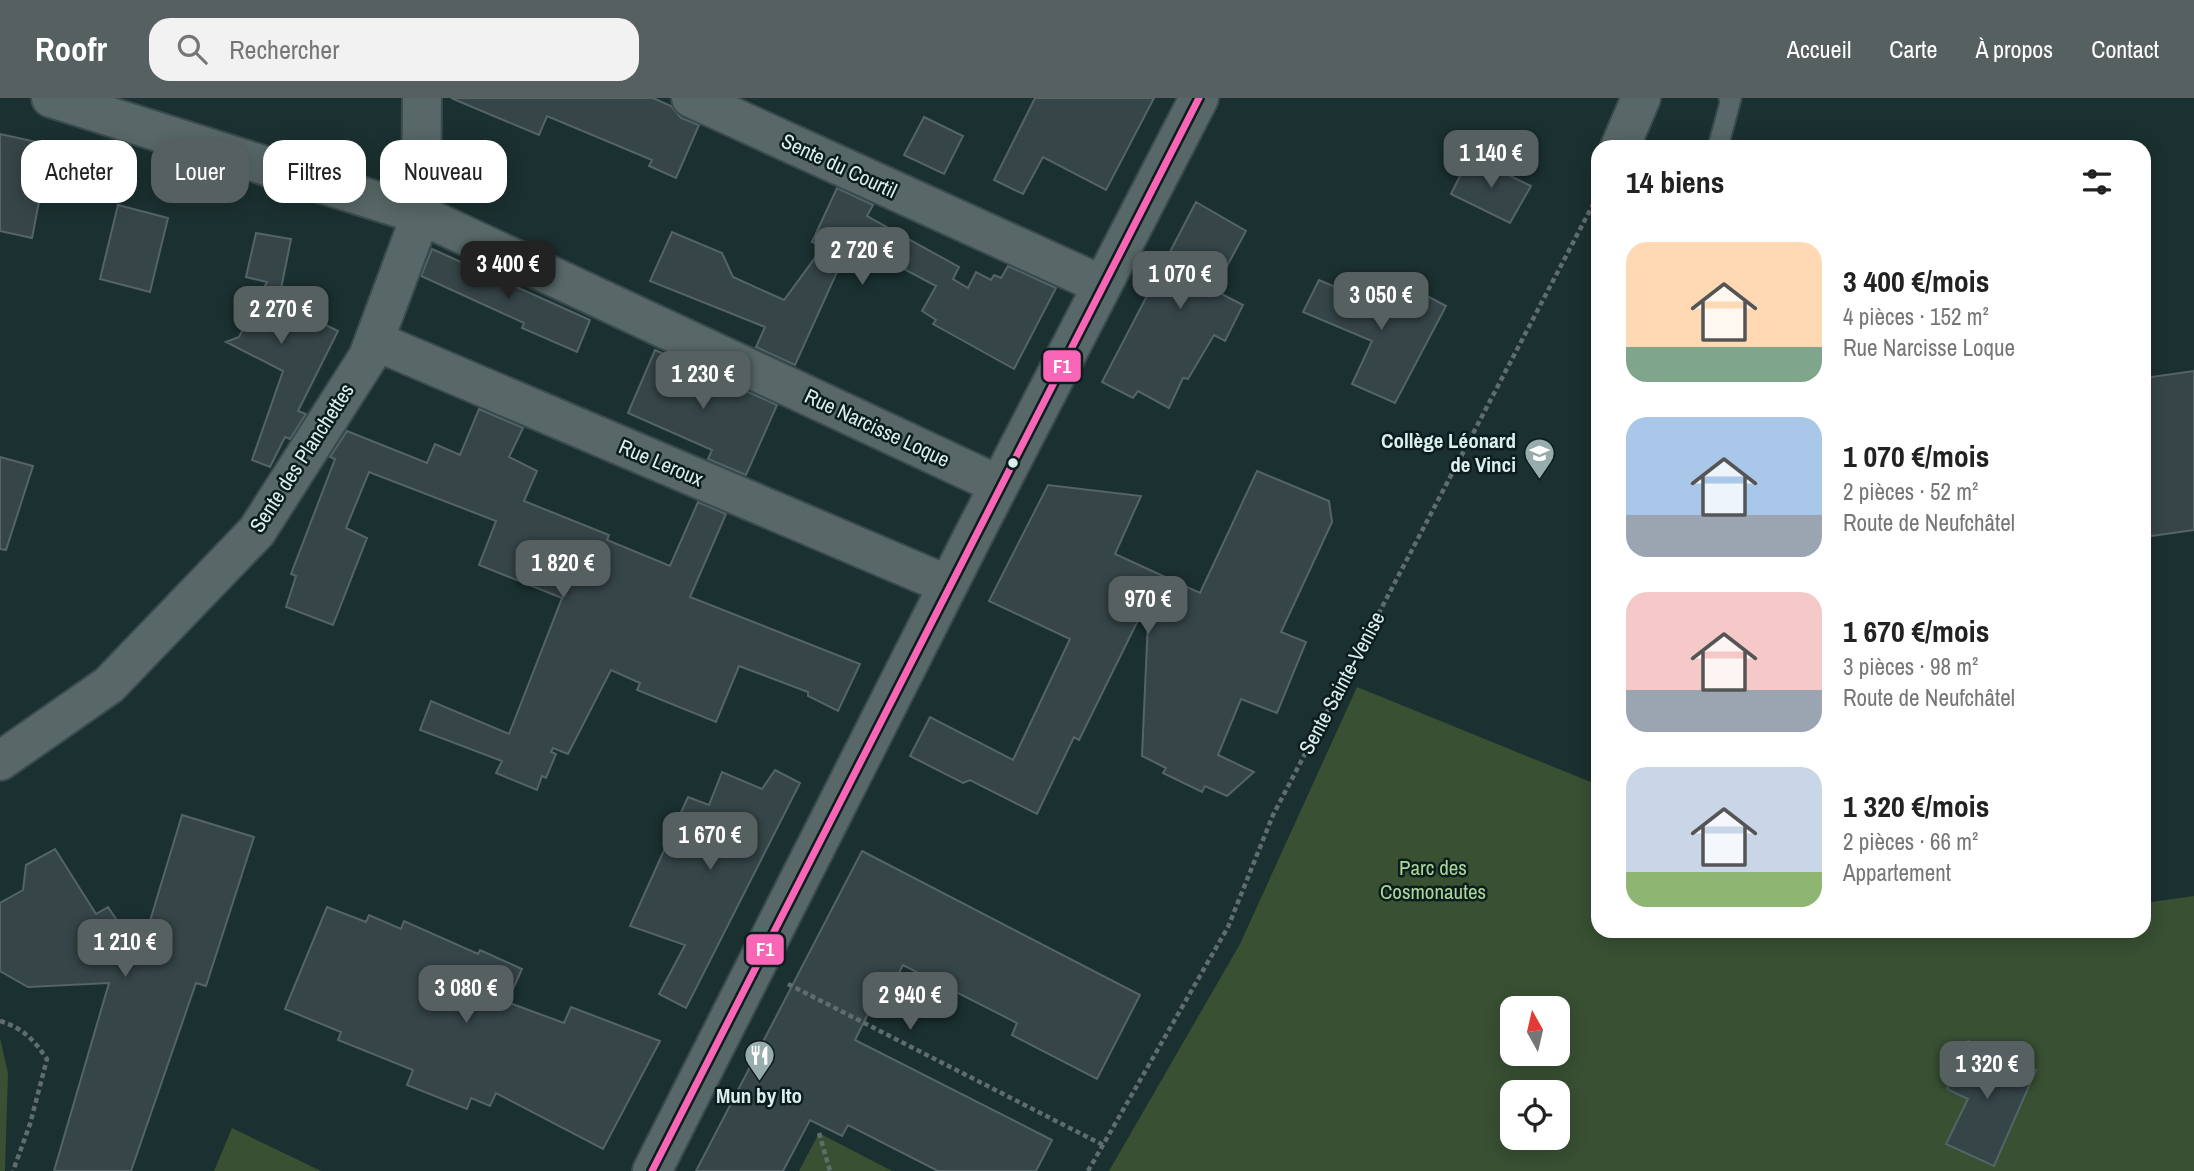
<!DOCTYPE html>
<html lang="fr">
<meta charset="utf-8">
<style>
:root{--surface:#fff;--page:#f2f2f2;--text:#222;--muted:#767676;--accent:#576060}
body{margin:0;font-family:"Archivo Narrow",sans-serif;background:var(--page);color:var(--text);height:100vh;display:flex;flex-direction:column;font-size:26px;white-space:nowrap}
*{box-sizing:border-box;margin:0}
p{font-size:23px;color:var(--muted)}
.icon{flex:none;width:38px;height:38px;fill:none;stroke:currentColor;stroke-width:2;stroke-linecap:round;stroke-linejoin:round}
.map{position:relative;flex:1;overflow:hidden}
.side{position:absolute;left:1591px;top:42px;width:560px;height:798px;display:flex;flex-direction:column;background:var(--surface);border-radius:21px;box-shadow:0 4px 18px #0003}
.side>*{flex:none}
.top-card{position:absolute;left:21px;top:42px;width:665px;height:63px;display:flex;gap:14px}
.needle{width:46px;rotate:352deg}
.controls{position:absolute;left:1500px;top:898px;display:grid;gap:14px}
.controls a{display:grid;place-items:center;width:70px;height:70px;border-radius:14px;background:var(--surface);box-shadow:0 4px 18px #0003;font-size:35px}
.price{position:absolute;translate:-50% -60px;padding:0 16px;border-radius:14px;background:var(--accent);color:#fff;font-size:23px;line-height:46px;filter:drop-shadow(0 2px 4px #0008)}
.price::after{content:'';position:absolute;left:50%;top:42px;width:21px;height:16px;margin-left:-10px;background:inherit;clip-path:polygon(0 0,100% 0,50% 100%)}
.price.active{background:#222;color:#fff}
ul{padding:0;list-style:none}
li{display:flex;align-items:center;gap:21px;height:175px;padding:0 35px}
li span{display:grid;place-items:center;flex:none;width:196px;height:140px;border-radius:21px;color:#555}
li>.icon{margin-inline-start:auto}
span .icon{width:84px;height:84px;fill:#fffc;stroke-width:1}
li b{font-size:30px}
h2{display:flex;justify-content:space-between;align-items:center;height:84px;padding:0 35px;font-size:30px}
.tag{padding:0 24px;border-radius:21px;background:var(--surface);box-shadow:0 4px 18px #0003;font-size:24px;line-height:63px}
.tag.active{background:var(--accent);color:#fff}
header{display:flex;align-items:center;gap:42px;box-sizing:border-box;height:98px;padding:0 35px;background:var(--accent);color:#fff}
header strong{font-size:33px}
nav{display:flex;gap:38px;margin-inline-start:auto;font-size:24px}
.search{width:490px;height:63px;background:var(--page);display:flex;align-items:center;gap:18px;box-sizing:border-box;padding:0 24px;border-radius:21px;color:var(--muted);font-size:26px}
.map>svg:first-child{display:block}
.green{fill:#395033;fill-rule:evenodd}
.building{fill:#364548;stroke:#546467;stroke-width:2}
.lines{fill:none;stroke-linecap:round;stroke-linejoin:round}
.service-casing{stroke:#3a4b4b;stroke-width:23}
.minor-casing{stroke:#3a4b4b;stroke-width:42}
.secondary-casing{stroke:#3a4b4b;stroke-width:42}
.path{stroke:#5f6d6d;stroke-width:4.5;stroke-dasharray:5 3.5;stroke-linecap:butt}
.service{stroke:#586767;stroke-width:19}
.minor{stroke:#586767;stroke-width:38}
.secondary{stroke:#586767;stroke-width:38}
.bus-1-casing{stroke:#0d1d1d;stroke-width:12}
.bus-1{stroke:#fa66b7;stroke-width:7}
.bus-dot{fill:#daefee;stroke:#0d1d1d;stroke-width:2.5}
.labels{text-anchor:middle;stroke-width:5;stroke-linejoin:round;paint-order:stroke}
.street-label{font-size:21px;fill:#daefee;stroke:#0d1d1d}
.poi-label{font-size:21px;font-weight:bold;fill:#daefee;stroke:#0d1d1d;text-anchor:end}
.park-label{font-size:21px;fill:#abd799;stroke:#0d1d1d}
.line-badge{stroke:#0d1d1d;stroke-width:2.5}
.badge-label{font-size:19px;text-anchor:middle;font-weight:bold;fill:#fff}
</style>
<header>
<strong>Roofr</strong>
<div class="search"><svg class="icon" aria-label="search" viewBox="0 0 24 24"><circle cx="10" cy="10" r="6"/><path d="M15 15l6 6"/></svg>Rechercher</div>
<nav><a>Accueil</a><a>Carte</a><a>À propos</a><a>Contact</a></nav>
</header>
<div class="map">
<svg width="2194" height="1073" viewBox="0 0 2194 1073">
<rect width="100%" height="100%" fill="#1b3030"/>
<!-- green -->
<path class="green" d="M 1357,589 L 1598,687 L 1598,833 L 2144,833 L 2144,805 L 2194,798 L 2194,1073 L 1109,1073 L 1240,846 ZM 1512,910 L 1558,910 L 1558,956 L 1512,956 ZM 1512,994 L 1558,994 L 1558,1040 L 1512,1040 Z
M 0,940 L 8,975 L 5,1073 L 0,1073 Z
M 232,1030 L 321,1073 L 214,1073 Z
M 819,1035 L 892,1073 L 799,1073 Z"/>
<!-- building -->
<path class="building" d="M 451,0 L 653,0 L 671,8 L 681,20 L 699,27 L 676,80 L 649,68 L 652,62 L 547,18 L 539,37 Z
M 1035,0 L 1154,0 L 1106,92 L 1043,59 L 1023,96 L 994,82 Z
M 924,19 L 963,38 L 944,76 L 904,57 Z
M 0,36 L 50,47 L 32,140 L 0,133 Z
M 1470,58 L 1531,88 L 1510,125 L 1451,96 Z
M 837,90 L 873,107 L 867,118 L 959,169 L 953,181 L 968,190 L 976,174 L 991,182 L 994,177 L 1001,180 L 1008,168 L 1056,190 L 1014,271 L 933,226 L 936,222 L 922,213 L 936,188 L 851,143 L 795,267 L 756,249 L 765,229 L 650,183 L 672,134 L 722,155 L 733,179 L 784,202 L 823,149 L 812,144 Z
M 1196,104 L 1246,133 L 1214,192 L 1243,207 L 1225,243 L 1214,237 L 1188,281 L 1183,280 L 1169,310 L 1138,293 L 1133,300 L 1102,284 Z
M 118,107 L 168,120 L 150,194 L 100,181 Z
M 256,135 L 291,141 L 274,226 L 302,215 L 338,233 L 298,313 L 306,316 L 290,341 L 285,339 L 270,369 L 252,362 L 283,273 L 226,244 L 239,239 L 267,184 L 246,179 Z
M 432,151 L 590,222 L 577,254 L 522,230 L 524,225 L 421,178 Z
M 1395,181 L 1446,208 L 1395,305 L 1352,286 L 1372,243 L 1303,214 L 1319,182 L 1382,209 Z
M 655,252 L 777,307 L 746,377 L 708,361 L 712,352 L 628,315 Z
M 2194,273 L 2194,432 L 2144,439 L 2144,280 Z
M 479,311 L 523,330 L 509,359 L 537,373 L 524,403 L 609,437 L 607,442 L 670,468 L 698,404 L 726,416 L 690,499 L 860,566 L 838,613 L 808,598 L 808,594 L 739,568 L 716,624 L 637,592 L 640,585 L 611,572 L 568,656 L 553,650 L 551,654 L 556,656 L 546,680 L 542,678 L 537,692 L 496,675 L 502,663 L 420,632 L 431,603 L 509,636 L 562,500 L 479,467 L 496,423 L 369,374 L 346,430 L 367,440 L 333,527 L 286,509 L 296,478 L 291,476 L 335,361 L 330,359 L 347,333 L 427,365 L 435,346 L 460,357 Z
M 0,359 L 33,368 L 6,452 L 0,451 Z
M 1257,373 L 1329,403 L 1332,424 L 1281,534 L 1306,544 L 1277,615 L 1241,601 L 1218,657 L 1254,674 L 1227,698 L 1205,688 L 1202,694 L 1163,675 L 1166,670 L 1142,658 L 1149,500 L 1079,642 L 1074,639 L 1037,716 L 970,682 L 963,685 L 910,658 L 930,619 L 1013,662 L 1070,541 L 989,503 L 1048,387 L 1141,398 L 1115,456 L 1200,495 Z
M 775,672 L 800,685 L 686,910 L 659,896 L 685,847 L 630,828 L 688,699 L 709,707 L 722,674 L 762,691 Z
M 182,717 L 254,739 L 206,888 L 196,885 L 131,1073 L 54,1073 L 109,885 L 28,889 L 0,873 L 0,805 L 23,792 L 26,767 L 55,751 L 96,816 L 108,809 L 140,856 Z
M 862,753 L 1140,897 L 1097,981 L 1012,937 L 1017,925 L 903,867 L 890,892 L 882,888 L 855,942 L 1052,1042 L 1036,1073 L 938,1073 L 848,1027 L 842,1038 L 810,1022 L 783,1073 L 696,1073 Z
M 327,809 L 366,824 L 369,817 L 401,831 L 404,823 L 478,856 L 480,852 L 522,871 L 507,904 L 564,925 L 571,909 L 660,943 L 603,1051 L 496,995 L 490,1008 L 471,1000 L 467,1011 L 407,987 L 413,972 L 338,942 L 341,934 L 285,911 Z
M 1968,943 L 2036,972 L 1994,1068 L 1946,1046 L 1968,1001 L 1947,991 Z"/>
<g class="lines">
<defs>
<path id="service" d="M 1718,49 L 1731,1 L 1729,0"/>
<path id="minor" d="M 51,0 L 421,117 L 999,387
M 691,0 L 1102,187
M 1620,49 L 1641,0
M 375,243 L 948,487
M 0,663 L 109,587 L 257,433 L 368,259 L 421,117 L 422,0"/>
<path id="secondary" d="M 652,1073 L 973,438 L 1199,0"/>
</defs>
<!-- service casing -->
<use href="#service" class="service-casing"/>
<!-- minor casing -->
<use href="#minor" class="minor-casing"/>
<!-- secondary casing -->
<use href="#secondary" class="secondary-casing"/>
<!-- path -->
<path class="path" d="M 788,886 L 1103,1047
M 0,923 C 23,930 34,942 47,961 L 30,1026 L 13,1073
M 819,1035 L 830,1073
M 1088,1073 L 1228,829 L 1273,717 L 1598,97"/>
<!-- service -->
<use href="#service" class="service"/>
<!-- minor -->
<use href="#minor" class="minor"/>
<!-- secondary -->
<use href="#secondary" class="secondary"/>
<defs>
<path id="bus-1" d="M 652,1073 L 1199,0"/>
</defs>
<!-- bus-1 casing -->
<use href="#bus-1" class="bus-1-casing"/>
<!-- bus-1 -->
<use href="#bus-1" class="bus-1"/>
</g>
<!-- icons -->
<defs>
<symbol id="school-pin" viewBox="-11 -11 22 30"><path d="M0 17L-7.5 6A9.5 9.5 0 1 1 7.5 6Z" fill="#97acac" stroke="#0d1d1d"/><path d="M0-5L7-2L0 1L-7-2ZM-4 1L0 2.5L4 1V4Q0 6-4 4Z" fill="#fff"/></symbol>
<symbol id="restaurant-pin" viewBox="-11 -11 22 30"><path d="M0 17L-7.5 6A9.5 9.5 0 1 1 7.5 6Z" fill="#97acac" stroke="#0d1d1d"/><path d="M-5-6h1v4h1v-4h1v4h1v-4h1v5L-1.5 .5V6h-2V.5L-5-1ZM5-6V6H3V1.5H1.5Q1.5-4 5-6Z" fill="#fff"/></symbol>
</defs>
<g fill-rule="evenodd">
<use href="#school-pin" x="1522" y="338" width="35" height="47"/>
<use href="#restaurant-pin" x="742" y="940" width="35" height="47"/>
</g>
<!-- markers -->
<circle class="bus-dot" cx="1013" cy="365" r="6"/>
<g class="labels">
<!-- street labels -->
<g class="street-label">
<text transform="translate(839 68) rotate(25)" y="7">Sente du Courtil</text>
<text transform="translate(877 330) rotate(25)" y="7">Rue Narcisse Loque</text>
<text transform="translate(302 360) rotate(-57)" y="7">Sente des Planchettes</text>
<text transform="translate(661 365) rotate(23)" y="7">Rue Leroux</text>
<text transform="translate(1342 585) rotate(-62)" y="7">Sente Sainte-Venise</text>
</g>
<!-- poi labels -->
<g class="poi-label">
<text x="1516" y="350">Collège Léonard<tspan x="1516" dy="24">de Vinci</tspan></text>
<text x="759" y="1005" text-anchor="middle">Mun by Ito</text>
</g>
<!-- park labels -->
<g class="park-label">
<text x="1433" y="777">Parc des<tspan x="1433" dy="24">Cosmonautes</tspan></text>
</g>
</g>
<g class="line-badge">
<rect x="1042" y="251" width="40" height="34" rx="7" fill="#fa66b7"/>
<rect x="745" y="835" width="40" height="33" rx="7" fill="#fa66b7"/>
</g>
<g class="badge-label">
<text x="1062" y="275">F1</text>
<text x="765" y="858">F1</text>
</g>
</svg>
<div class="controls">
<a><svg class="needle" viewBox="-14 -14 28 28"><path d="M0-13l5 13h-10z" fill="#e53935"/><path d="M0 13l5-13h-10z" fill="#767676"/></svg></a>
<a><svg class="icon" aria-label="locate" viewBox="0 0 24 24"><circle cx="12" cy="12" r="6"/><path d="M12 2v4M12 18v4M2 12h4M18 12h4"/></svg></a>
</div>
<b class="price" style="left:1491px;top:92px">1 140 €</b>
<b class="price" style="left:862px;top:189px">2 720 €</b>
<b class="price active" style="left:508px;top:203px">3 400 €</b>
<b class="price" style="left:1180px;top:213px">1 070 €</b>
<b class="price" style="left:1381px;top:234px">3 050 €</b>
<b class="price" style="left:281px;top:248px">2 270 €</b>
<b class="price" style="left:703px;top:313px">1 230 €</b>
<b class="price" style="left:563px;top:502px">1 820 €</b>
<b class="price" style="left:1148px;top:538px">970 €</b>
<b class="price" style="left:710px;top:774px">1 670 €</b>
<b class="price" style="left:125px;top:881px">1 210 €</b>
<b class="price" style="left:466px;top:927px">3 080 €</b>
<b class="price" style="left:910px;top:934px">2 940 €</b>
<b class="price" style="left:1987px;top:1003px">1 320 €</b>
<div class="top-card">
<a class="tag">Acheter</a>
<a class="tag active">Louer</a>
<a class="tag">Filtres</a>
<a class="tag">Nouveau</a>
</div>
<section class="side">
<h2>14 biens<svg class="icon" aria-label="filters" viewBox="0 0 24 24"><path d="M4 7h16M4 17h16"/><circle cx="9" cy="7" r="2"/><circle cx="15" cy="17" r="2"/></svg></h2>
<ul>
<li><span style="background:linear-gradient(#ffd9b3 75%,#7fa58c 0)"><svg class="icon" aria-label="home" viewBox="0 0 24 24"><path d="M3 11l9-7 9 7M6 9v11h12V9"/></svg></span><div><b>3 400 €/mois</b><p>4 pièces · 152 m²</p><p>Rue Narcisse Loque</p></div></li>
<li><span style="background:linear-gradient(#a9c7e8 70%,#9aa5b1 0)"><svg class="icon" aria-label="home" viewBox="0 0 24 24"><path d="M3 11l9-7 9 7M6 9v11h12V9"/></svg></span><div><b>1 070 €/mois</b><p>2 pièces · 52 m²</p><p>Route de Neufchâtel</p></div></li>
<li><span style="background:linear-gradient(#f6c9c9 70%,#9aa5b1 0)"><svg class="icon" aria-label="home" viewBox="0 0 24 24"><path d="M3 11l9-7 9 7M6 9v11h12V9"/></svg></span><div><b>1 670 €/mois</b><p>3 pièces · 98 m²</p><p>Route de Neufchâtel</p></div></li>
<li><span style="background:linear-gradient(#c9d6e8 75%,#8fb573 0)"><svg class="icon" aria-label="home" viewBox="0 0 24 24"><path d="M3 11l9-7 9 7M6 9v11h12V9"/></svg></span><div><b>1 320 €/mois</b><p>2 pièces · 66 m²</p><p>Appartement</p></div></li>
</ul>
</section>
</div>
